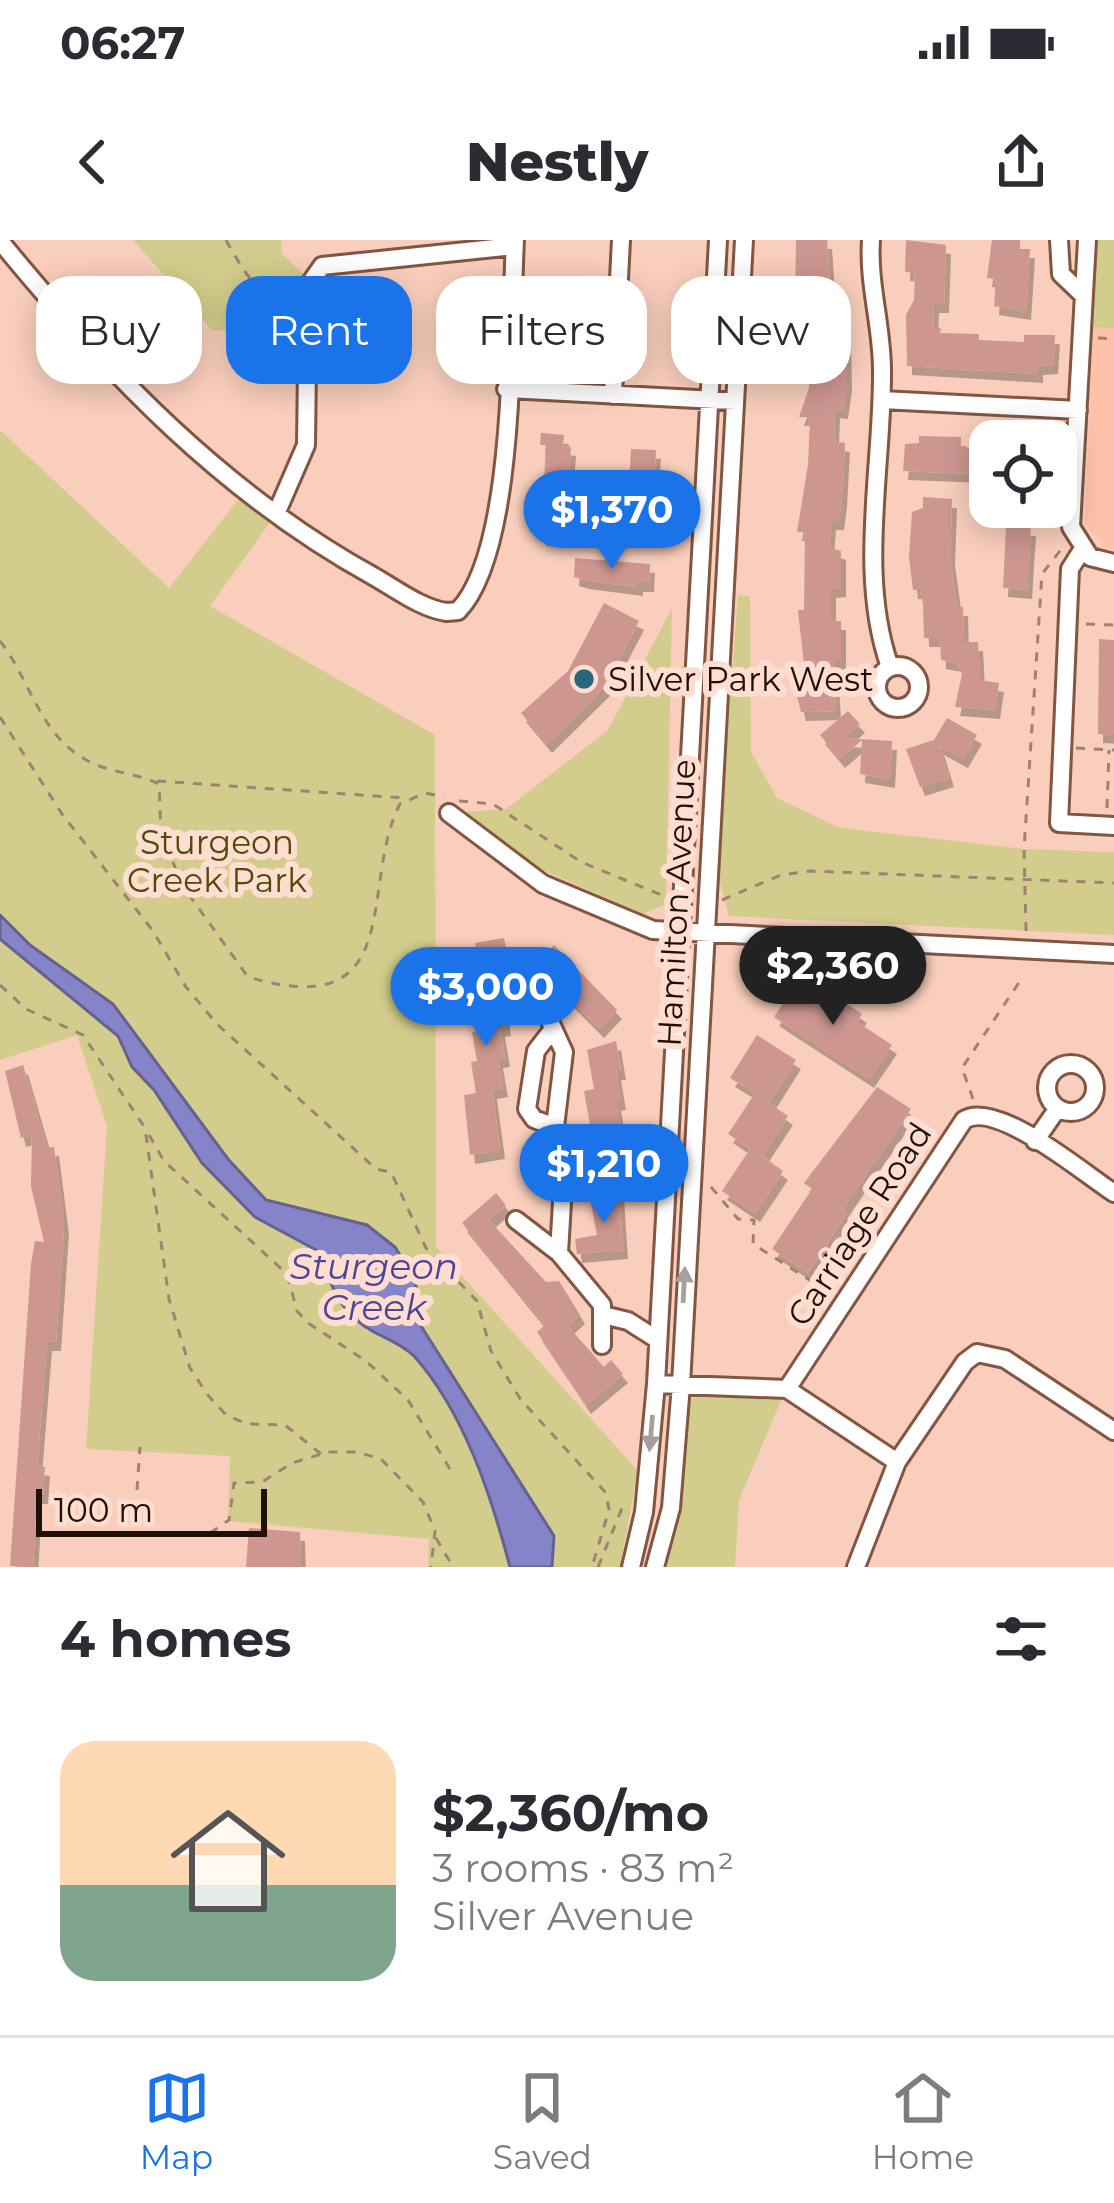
<!DOCTYPE html>
<meta charset="utf-8">
<style>
:root{--surface:#fff;--page:#f7f7f7;--text:#2b2b33;--muted:#7c7c81;--line:#e1e1e2;--accent:#1a73e8}
body{margin:0;font-family:Montserrat,sans-serif;background:var(--page);color:var(--text);height:100vh;display:flex;flex-direction:column;font-size:45px;white-space:nowrap}
*{box-sizing:border-box;margin:0}
p{font-size:39px;color:var(--muted)}
.icon{flex:none;width:66px;height:66px;fill:none;stroke:currentColor;stroke-width:2;stroke-linecap:round;stroke-linejoin:round}
.map{position:relative;height:1327px;overflow:hidden}
.side{display:flex;flex-direction:column;background:var(--surface);flex:1}
.side>*{flex:none}
.guide{position:absolute;left:36px;top:36px;width:1044px;height:108px;display:flex;gap:24px}
.buttons{position:absolute;left:969px;top:180px;display:grid;gap:24px}
.buttons a{display:grid;place-items:center;width:108px;height:108px;border-radius:24px;background:var(--surface);box-shadow:0 6px 30px #0003;font-size:60px}
.scale{position:absolute;left:36px;bottom:30px;width:231px;box-sizing:border-box;padding-left:12px;border:6px solid #211008;border-top:0;font-size:33px;line-height:42px;white-space:nowrap;color:#211008;-webkit-text-stroke:9px #ffded1;paint-order:stroke}
.price{position:absolute;translate:-50% -102px;padding:0 27px;border-radius:42px;background:var(--accent);color:#fff;font-size:39px;line-height:78px;filter:drop-shadow(0 3px 6px #0008)}
.price::after{content:'';position:absolute;left:50%;top:72px;width:36px;height:27px;margin-left:-18px;background:inherit;clip-path:polygon(0 0,100% 0,50% 100%)}
.price.active{background:#222;color:#fff}
ul{padding:0;list-style:none}
li{display:flex;align-items:center;gap:36px;height:300px;padding:0 60px}
li+li{border-top:3px solid var(--line)}
li span{display:grid;place-items:center;flex:none;width:336px;height:240px;border-radius:36px;color:#555}
li>.icon{margin-inline-start:auto}
span .icon{width:144px;height:144px;fill:#fffc;stroke-width:1}
li b{font-size:51px}
h2{display:flex;justify-content:space-between;align-items:center;height:144px;padding:0 60px;font-size:51px}
.tag{padding:0 42px;border-radius:36px;background:var(--surface);box-shadow:0 6px 30px #0003;font-size:42px;line-height:108px}
.tag.active{background:var(--accent);color:#fff}
.status{display:flex;justify-content:space-between;align-items:center;height:84px;padding:0 60px;background:var(--surface);direction:ltr}
.status svg{height:33px;fill:currentColor}
header{display:flex;justify-content:space-between;align-items:center;height:156px;padding:0 60px;background:var(--surface);font-size:54px;font-weight:800}
.dock{display:flex;justify-content:space-around;align-items:center;height:168px;border-top:3px solid var(--line);background:var(--surface);font-size:33px;color:var(--muted)}
.dock a{display:grid;justify-items:center;gap:6px}
.dock .active{color:var(--accent)}
.map>svg:first-child{display:block}
.built{fill:#fec2a8}
.green{fill:#d2cd8c}
.water{fill:#8584c9;stroke:#67618f;stroke-width:3}
.building{fill:#cd9691;filter:url(#shadow)}
.lines{fill:none;stroke-linecap:round;stroke-linejoin:round}
.minor-casing{stroke:#835542;stroke-width:22}
.path{stroke:#a18173;stroke-width:3;stroke-dasharray:9 9;stroke-linecap:butt}
.minor{stroke:#fff;stroke-width:16}
.oneway{fill:#a69f9c}
.poi-dot{fill:#29677d;stroke:#ffded1;stroke-width:4.5}
.labels{text-anchor:middle;stroke-width:12;stroke-linejoin:round;paint-order:stroke}
.poi-label{font-size:33px;fill:#211008;stroke:#ffded1;text-anchor:start}
.park-label{font-size:33px;fill:#504a0b;stroke:#ffded1}
.street-label{font-size:33px;fill:#211008;stroke:#ffded1}
.water-label{font-size:36px;font-style:italic;fill:#4d4498;stroke:#ffded1}
</style>
<div class="status"><b>06:27</b><svg viewBox="0 0 49 12"><path d="M0 12V9h3v3zM5 12V6h3v6zM10 12V3h3v9zM15 12V0h3v12zM26 1h20v11H26zM47 4h2v5h-2z"/></svg></div>
<header><svg class="icon" aria-label="back" viewBox="0 0 24 24"><path d="M15 5l-7 7 7 7"/></svg>Nestly<svg class="icon" aria-label="share" viewBox="0 0 24 24"><path d="M12 15V3M7 8l5-5 5 5M5 13v7h14v-7"/></svg></header>
<div class="map">
<svg width="1114" height="1327" viewBox="0 0 1114 1327">
<defs>
<filter id="shadow"><feDropShadow dx="5" dy="9" stdDeviation="0" flood-color="#0004"/></filter>
</defs>
<rect width="100%" height="100%" fill="#f9cebc"/>
<!-- built -->
<path class="built" d="M 1093,87 L 1114,88 L 1114,309 L 1106,309 L 1085,282 Z"/>
<!-- green -->
<path class="green" d="M 133,0 L 281,0 L 282,14 L 309,39 L 309,92 L 212,90 Z
M 1087,0 L 1114,0 L 1114,88 L 1083,87 Z
M 0,190 L 169,348 L 244,252 L 276,274 L 210,366 L 435,495 L 436,1007 L 638,1231 L 620,1327 L 428,1327 L 429,1299 L 228,1281 L 230,1216 L 86,1209 L 107,886 L 77,795 L 0,820 Z
M 738,355 L 750,357 L 751,512 L 777,558 L 840,588 L 1024,609 L 1114,612 L 1114,695 L 729,676 L 717,631 Z
M 672,368 L 666,664 L 643,674 L 536,627 L 463,572 L 506,569 L 608,490 Z
M 703,1154 L 782,1158 L 739,1260 L 735,1327 L 663,1327 L 676,1280 L 688,1161 Z"/>
<!-- water -->
<path class="water" d="M 0,675 L 30,705 L 113,764 L 228,919 L 266,960 L 367,985 L 395,1007 L 415,1039 L 421,1086 L 554,1296 L 552,1327 L 510,1327 C 491,1255 464,1172 414,1116 C 403,1105 387,1099 374,1092 C 339,1073 332,1047 318,1011 L 255,977 L 202,923 L 154,850 L 132,827 L 118,796 L 0,699 Z"/>
<!-- building -->
<path class="building" d="M 796,0 L 827,0 L 832,71 L 838,88 L 846,88 L 847,142 L 843,170 L 835,169 L 834,195 L 837,202 L 845,203 L 842,258 L 839,281 L 831,281 L 829,307 L 841,311 L 841,348 L 831,349 L 831,381 L 841,381 L 841,421 L 833,421 L 836,471 L 801,472 L 796,452 L 806,443 L 798,370 L 804,370 L 805,292 L 797,292 L 808,225 L 810,177 L 799,177 L 809,148 L 811,60 L 795,59 Z
M 906,0 L 946,5 L 944,64 L 934,64 L 933,88 L 941,88 L 940,93 L 979,94 L 979,100 L 1024,102 L 1024,95 L 1055,95 L 1053,125 L 1038,126 L 1038,134 L 907,126 L 906,75 L 914,60 L 915,33 L 905,32 Z
M 992,0 L 1020,0 L 1020,9 L 1030,9 L 1026,71 L 994,66 L 996,39 L 987,38 Z
M 541,193 L 564,195 L 563,206 L 571,207 L 565,288 L 559,288 L 558,298 L 541,297 L 546,205 L 540,205 Z
M 919,196 L 961,197 L 961,207 L 977,208 L 990,198 L 990,240 L 978,239 L 978,234 L 903,231 L 905,204 L 919,203 Z
M 631,209 L 656,210 L 651,287 L 627,285 Z
M 923,257 L 952,259 L 950,317 L 957,367 L 963,367 L 964,402 L 978,402 L 980,440 L 999,443 L 995,470 L 955,467 L 962,434 L 957,423 L 941,420 L 940,398 L 924,398 L 923,364 L 920,350 L 913,350 L 909,317 L 912,272 L 923,268 Z
M 1006,286 L 1031,287 L 1027,350 L 1003,348 Z
M 575,318 L 650,324 L 649,343 L 638,343 L 638,347 L 584,340 L 574,337 Z
M 604,363 L 639,381 L 604,448 L 547,504 L 521,473 L 568,431 Z
M 1099,399 L 1114,400 L 1114,495 L 1098,494 Z
M 848,471 L 860,484 L 844,498 L 892,501 L 890,539 L 860,534 L 862,500 L 840,519 L 820,495 Z
M 947,478 L 977,495 L 963,519 L 939,506 L 949,538 L 920,547 L 906,509 L 934,500 Z
M 504,698 L 507,712 L 497,714 L 506,787 L 500,788 L 505,818 L 498,819 L 503,848 L 492,850 L 500,910 L 470,915 L 464,855 L 476,853 L 471,822 L 477,821 L 472,792 L 480,791 L 471,733 L 480,731 L 475,703 Z
M 554,705 L 617,770 L 599,789 L 542,732 L 538,722 Z
M 797,742 L 817,756 L 823,748 L 862,774 L 857,782 L 892,805 L 869,839 L 774,777 Z
M 757,795 L 796,820 L 769,863 L 788,876 L 762,916 L 783,931 L 755,973 L 722,951 L 750,909 L 728,894 L 755,853 L 730,838 Z
M 616,801 L 621,831 L 616,831 L 621,861 L 616,862 L 621,891 L 614,892 L 620,920 L 596,924 L 588,902 L 592,896 L 584,851 L 594,849 L 587,810 Z
M 23,825 L 47,908 L 54,907 L 64,985 L 56,1102 L 47,1102 L 37,1226 L 45,1227 L 43,1255 L 37,1255 L 33,1327 L 10,1326 L 31,1024 L 35,1001 L 44,1002 L 31,946 L 32,895 L 21,898 L 5,831 Z
M 877,847 L 911,869 L 842,970 L 847,973 L 808,1033 L 772,1009 L 812,949 L 804,943 Z
M 619,950 L 623,1010 L 577,1014 L 575,999 L 597,995 L 590,958 Z
M 496,953 L 506,965 L 489,980 L 546,1042 L 559,1041 L 580,1075 L 568,1086 L 604,1127 L 611,1120 L 623,1134 L 586,1165 L 537,1092 L 545,1085 L 462,983 Z
M 249,1288 L 300,1292 L 301,1327 L 246,1327 Z"/>
<g class="lines">
<defs>
<path id="minor" d="M 871,0 C 868,44 882,86 882,130 C 883,226 857,335 890,427
M 1059,0 L 1061,34 L 1084,56
M 1087,0 L 1071,287 L 1090,317 L 1114,323
M 0,1 C 107,132 224,254 373,336 C 396,349 422,369 447,372 L 458,371 C 517,310 510,88 515,0
M 506,149 L 735,161
M 613,155 L 621,0
M 882,160 L 1078,170
M 276,274 L 306,205 L 308,46 L 322,26 L 514,6
M 1082,310 L 1070,329 L 1059,583 L 1114,586
M877 447a21 21 0 1 1 42 0a21 21 0 1 1-42 0Z
M 449,573 L 543,644 L 653,690 L 1114,714
M 526,729 L 564,812 L 555,887 L 563,945 L 559,1013 L 602,1065 L 602,1105
M 553,789 L 536,811 L 527,869 L 534,879 L 555,887
M1047 848a24 24 0 1 1 48 0a24 24 0 1 1-48 0Z
M 1035,901 L 1058,868
M 563,945 L 667,931
M 516,980 L 559,1013
M 603,1075 L 628,1081 L 658,1100
M 656,1144 L 787,1149 L 897,1222
M 787,1149 L 964,880 C 996,859 1083,933 1114,953
M 631,1327 L 644,1272 L 656,1144 L 718,0
M 655,1327 L 671,1268 L 681,1145 L 744,0
M 856,1327 L 897,1222 L 965,1122 L 977,1113 L 1005,1119 L 1114,1191"/>
</defs>
<!-- minor casing -->
<use href="#minor" class="minor-casing"/>
<!-- path -->
<path class="path" d="M 226,0 C 241,27 260,61 292,69
M 1098,98 L 1114,99
M 1086,384 L 1114,385
M 0,401 C 31,441 40,496 88,521 C 111,533 137,533 159,544 L 161,592 L 182,645 L 248,737 C 410,785 358,644 400,564 L 425,553 L 444,557
M 0,477 L 62,574 L 153,691 L 186,747 L 217,784 L 376,929 L 391,932 L 426,1008 L 477,1061 L 491,1111 L 521,1160 L 606,1253 L 609,1270 L 592,1327
M 1076,508 L 1114,510
M 157,541 L 405,558
M 459,561 L 493,564 L 581,622 L 664,656
M 1107,568 L 1109,510
M 722,660 L 781,635 L 811,631 L 1114,643
M 1026,691 L 1024,609 L 1042,334 L 1063,307
M 0,745 L 26,769 L 83,795 L 145,888 L 169,1059 L 190,1128 L 207,1154 L 226,1175 L 247,1184 L 285,1185 L 321,1214
M 973,859 L 962,828 L 1022,738
M 149,895 L 164,921 L 287,1034 L 297,1071 L 308,1083 L 366,1121 L 408,1160 L 450,1229
M 711,947 L 738,979 L 754,980 L 753,1004 L 819,1046
M 137,1250 L 140,1207
M 210,1293 L 229,1280 L 234,1243 L 262,1242 L 292,1223 L 328,1212 L 357,1212 L 381,1219 L 423,1262 L 435,1291 L 431,1327
M 436,1298 L 453,1327
M 598,1327 L 625,1261"/>
<!-- minor -->
<use href="#minor" class="minor"/>
</g>
<!-- one-way arrows -->
<defs><path id="oneway-solid" d="M-6-.8H1V-3.2L6.5 0L1 3.2V.8H-6Z" transform="scale(3)"/></defs>
<g class="oneway">
<use href="#oneway-solid" transform="translate(684 1045) rotate(-87)"/>
<use href="#oneway-solid" transform="translate(651 1193) rotate(95)"/>
</g>
<!-- markers -->
<circle class="poi-dot" cx="584" cy="439" r="12"/>
<g class="labels">
<!-- poi labels -->
<g class="poi-label">
<text x="608" y="451">Silver Park West</text>
</g>
<!-- park labels -->
<g class="park-label">
<text x="217" y="614">Sturgeon<tspan x="217" dy="38">Creek Park</tspan></text>
</g>
<!-- street labels -->
<g class="street-label">
<text transform="translate(676 663) rotate(-87)" y="12">Hamilton Avenue</text>
<text transform="translate(859 984) rotate(-57)" y="12">Carriage Road</text>
</g>
<!-- water labels -->
<g class="water-label">
<text x="374" y="1039">Sturgeon<tspan x="374" dy="41">Creek</tspan></text>
</g>
</g>
</svg>
<div class="buttons">
<a><svg class="icon" aria-label="locate" viewBox="0 0 24 24"><circle cx="12" cy="12" r="6"/><path d="M12 2v4M12 18v4M2 12h4M18 12h4"/></svg></a>
</div>
<div class="scale">100 m</div>
<b class="price" style="left:612px;top:332px">$1,370</b>
<b class="price active" style="left:833px;top:788px">$2,360</b>
<b class="price" style="left:486px;top:809px">$3,000</b>
<b class="price" style="left:604px;top:986px">$1,210</b>
<div class="guide">
<a class="tag">Buy</a>
<a class="tag active">Rent</a>
<a class="tag">Filters</a>
<a class="tag">New</a>
</div>
</div>
<section class="side">
<h2>4 homes<svg class="icon" aria-label="filters" viewBox="0 0 24 24"><path d="M4 7h16M4 17h16"/><circle cx="9" cy="7" r="2"/><circle cx="15" cy="17" r="2"/></svg></h2>
<ul>
<li><span style="background:linear-gradient(#ffd9b3 60%,#7fa58c 0)"><svg class="icon" aria-label="home" viewBox="0 0 24 24"><path d="M3 11l9-7 9 7M6 9v11h12V9"/></svg></span><div><b>$2,360/mo</b><p>3 rooms · 83 m²</p><p>Silver Avenue</p></div></li>
</ul>
</section>
<nav class="dock">
<a class="active"><svg class="icon" aria-label="map" viewBox="0 0 24 24"><path d="M3 6l6-2 6 2 6-2v14l-6 2-6-2-6 2zM9 4v14M15 6v14"/></svg>Map</a>
<a><svg class="icon" aria-label="saved" viewBox="0 0 24 24"><path d="M7 4h10v16l-5-4-5 4z"/></svg>Saved</a>
<a><svg class="icon" aria-label="home" viewBox="0 0 24 24"><path d="M3 11l9-7 9 7M6 9v11h12V9"/></svg>Home</a>
</nav>
